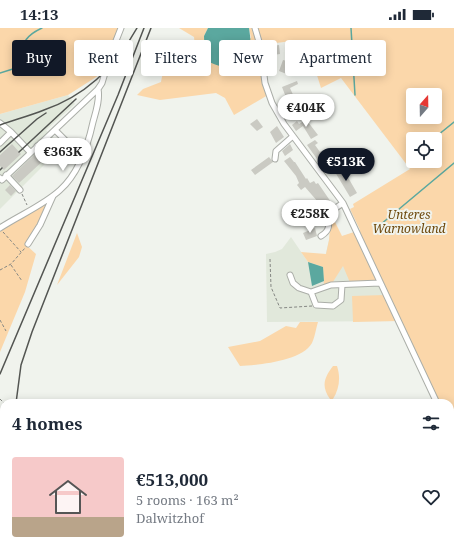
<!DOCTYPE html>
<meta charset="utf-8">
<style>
:root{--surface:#fff;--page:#f6f6f7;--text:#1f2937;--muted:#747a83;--line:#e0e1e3;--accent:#111827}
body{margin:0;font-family:"Noto Serif",serif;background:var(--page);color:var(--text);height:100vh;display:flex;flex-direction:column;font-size:15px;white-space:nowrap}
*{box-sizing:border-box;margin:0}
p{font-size:13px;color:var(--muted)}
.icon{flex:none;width:22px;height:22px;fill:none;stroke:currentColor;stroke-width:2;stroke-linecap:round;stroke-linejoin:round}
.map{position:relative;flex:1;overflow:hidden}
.side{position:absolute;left:0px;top:371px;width:454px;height:156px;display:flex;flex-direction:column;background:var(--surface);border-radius:12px 12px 0 0;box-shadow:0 2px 10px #0003}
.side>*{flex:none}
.banner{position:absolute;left:12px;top:12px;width:430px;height:36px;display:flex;gap:8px}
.needle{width:26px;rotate:20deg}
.tools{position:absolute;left:406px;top:60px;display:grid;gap:8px}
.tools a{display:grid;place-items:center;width:36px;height:36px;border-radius:4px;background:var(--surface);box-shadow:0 2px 10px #0003;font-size:20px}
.price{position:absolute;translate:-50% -34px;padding:0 9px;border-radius:14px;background:#fff;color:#222;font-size:13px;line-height:26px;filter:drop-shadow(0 1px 2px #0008)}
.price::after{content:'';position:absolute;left:50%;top:24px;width:12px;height:9px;margin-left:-6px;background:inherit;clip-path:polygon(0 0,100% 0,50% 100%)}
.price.current{background:var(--accent);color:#fff}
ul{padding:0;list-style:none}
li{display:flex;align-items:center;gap:12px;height:100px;padding:0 12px}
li+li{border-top:1px solid var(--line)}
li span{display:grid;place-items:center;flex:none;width:112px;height:80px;border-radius:4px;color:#555}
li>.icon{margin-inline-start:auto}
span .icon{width:48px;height:48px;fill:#fffc;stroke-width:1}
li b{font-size:17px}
h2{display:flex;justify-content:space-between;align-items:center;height:48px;padding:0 12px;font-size:17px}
.pill{padding:0 14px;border-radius:4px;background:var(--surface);box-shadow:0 2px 10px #0003;font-size:14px;line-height:36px}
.pill.current{background:var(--accent);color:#fff}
.status{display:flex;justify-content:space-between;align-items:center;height:28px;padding:0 20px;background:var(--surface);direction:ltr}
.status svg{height:11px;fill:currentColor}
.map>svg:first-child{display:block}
.built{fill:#e1e8db}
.green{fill:#fbd7aa;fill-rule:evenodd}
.water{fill:#5ba89f}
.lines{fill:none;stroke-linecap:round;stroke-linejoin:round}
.stream{stroke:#5ba89f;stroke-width:1.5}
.building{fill:#cacac3}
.minor-casing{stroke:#abaea8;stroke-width:7}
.path{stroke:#858783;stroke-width:1;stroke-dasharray:3 2;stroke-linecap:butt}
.minor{stroke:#fff;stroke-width:5}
.rail{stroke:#535552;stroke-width:1.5}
.labels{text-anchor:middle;stroke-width:4;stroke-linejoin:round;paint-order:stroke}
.park-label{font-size:12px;font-style:italic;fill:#6d480b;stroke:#f0f3ed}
</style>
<div class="status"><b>14:13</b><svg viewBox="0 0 49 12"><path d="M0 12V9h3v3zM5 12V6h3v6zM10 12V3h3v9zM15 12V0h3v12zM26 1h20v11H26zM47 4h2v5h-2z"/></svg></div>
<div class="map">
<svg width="454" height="527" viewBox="0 0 454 527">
<rect width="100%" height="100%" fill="#f0f3ed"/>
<!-- built -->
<path class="built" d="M 68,67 L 75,76 L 46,102 L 62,119 L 0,181 L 0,86 Z
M 357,204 L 398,293 L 267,294 L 266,226 L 275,224 L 282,221 L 291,209 L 308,234 L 323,238 L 329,212 Z"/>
<!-- green -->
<path class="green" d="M 0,0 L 119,0 L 106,32 L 104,44 L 68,67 L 0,86 Z
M 179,0 L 208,0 L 204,8 L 251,10 L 249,0 L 454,0 L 454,411 L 450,403 L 450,375 L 437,375 L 398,293 L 353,294 L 352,268 L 385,267 L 381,255 L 351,257 L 343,238 L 331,257 L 324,259 L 323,239 L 308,234 L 301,224 L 326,226 L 329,212 L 331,186 L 342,208 L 360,202 L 350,181 L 354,179 L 353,176 L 410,141 L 341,50 L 321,60 L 310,25 L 292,32 L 292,13 L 260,17 L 268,67 L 234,87 L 225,70 L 216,65 L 160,72 L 137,67 L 143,61 L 161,54 C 165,31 176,28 195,18 L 194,9 ZM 413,67 L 435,67 L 435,89 L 413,89 ZM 413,111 L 435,111 L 435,133 L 413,133 Z
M 48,172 L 39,196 L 25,216 L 36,226 L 25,264 L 0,324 L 0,203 Z
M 77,205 L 82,219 L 79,229 L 57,257 Z
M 300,294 L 318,294 C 316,300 315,309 312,315 C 302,333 259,337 240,338 L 228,319 L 260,313 L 286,298 L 296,300 Z
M 333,338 L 337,338 C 341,350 339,361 333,371 L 330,371 C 321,358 324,350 333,338 Z
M 0,438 L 4,446 L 4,487 L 0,489 Z
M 454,474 L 454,527 L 417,527 L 420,523 L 450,523 L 450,480 Z"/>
<!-- water -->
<path class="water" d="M 208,0 L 249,0 C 251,13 254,38 236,41 C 227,42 213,35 205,33 L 204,8 Z
M 308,234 L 323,239 L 324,253 L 312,258 Z"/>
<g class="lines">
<!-- stream -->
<path class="stream" d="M 351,0 L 355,67
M 248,28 L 252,39
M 0,45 L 16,40 C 24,19 20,10 42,0
M 433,111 L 454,94
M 408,132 L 413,128
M 374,202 L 454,135"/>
</g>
<!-- building -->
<path class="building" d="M 279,17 L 280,26 L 273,27 L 271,18 Z
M 283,32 L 291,34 L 289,39 L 292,41 L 289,47 L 279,43 Z
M 297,53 L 298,56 L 290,60 L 294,69 L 287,72 L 282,59 Z
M 299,76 L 302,83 L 290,88 L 287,81 Z
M 309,90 L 311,93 L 308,94 L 318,107 L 311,111 L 303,98 L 296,103 L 292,97 L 297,93 L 299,96 Z
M 257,91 L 263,99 L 257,103 L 250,96 Z
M 277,98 L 284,109 L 276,115 L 270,104 Z
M 315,112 L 318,115 L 315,117 L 320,124 L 321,123 L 324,128 L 331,124 L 334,128 L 322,138 L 307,117 Z
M 12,116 L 21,126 L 4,142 L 0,138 L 0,127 Z
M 290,116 L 293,122 L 285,128 L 282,123 Z
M 37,124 L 45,131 L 19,155 L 12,148 Z
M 269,129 L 273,134 L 255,147 L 251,142 Z
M 290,129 L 294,134 L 295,134 L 306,151 L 307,150 L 310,155 L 314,153 L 316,156 L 318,155 L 333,177 L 327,181 L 325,178 L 320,182 L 315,176 L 318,174 L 305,159 L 301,162 L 297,157 L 299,155 L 296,148 L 284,133 Z
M 342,139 L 357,165 L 350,169 L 335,144 Z
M 10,157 L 16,163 L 11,168 L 5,162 Z
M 315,200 L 317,208 L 306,212 L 303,205 Z"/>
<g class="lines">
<defs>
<path id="minor" d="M 255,0 L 260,17 L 265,55 L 272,75 L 284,96 L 343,175 L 437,375
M 0,95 L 11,104
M 55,102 L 73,120
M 0,115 L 11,104 L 30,124
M 37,118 L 45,127
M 275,131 L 276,123 L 293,108
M 6,147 L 20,162
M 0,150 L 2,152 L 98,61 L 102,55 L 110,28 L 121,0
M 0,200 C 18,188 44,177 60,162 C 78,146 88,117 93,94 C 96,83 100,72 98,61
M 321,208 C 331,202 329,196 327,186 L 343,175
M 28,216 L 40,197 L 53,168
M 290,247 L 293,255 L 299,260 L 311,264 L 331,257 L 380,255
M 311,264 L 316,277 L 333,278 L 341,272 L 342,257
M 450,403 L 454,411
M 450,480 L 454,474
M 417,527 L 420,523"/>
</defs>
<!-- minor casing -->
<use href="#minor" class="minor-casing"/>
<!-- path -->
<path class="path" d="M 22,166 L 27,177
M 3,204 L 21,224
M 270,231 L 271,259 L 280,280 L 312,278
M 11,237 L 22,253
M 0,242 L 11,236 L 25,220
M 0,292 L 6,303
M 0,371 L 4,375"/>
<!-- minor -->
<use href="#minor" class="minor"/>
<!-- rail -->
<path class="rail" d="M 0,97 C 14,92 29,88 44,82 C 85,68 116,38 137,0
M 0,124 L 37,91 L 46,85
M 19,124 L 76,71
M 0,142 L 2,140
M 0,346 L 118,67 L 144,0
M 16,375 L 21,337 L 32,304 L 151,0
M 0,429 L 4,437
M 45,523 L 47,527
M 53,523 L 55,527"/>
</g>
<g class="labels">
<!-- park labels -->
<g class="park-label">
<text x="409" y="191">Unteres<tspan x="409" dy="14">Warnowland</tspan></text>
</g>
</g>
</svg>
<div class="tools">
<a><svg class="needle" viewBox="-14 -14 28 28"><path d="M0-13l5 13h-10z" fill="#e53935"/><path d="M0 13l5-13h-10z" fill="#747a83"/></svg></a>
<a><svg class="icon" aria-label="locate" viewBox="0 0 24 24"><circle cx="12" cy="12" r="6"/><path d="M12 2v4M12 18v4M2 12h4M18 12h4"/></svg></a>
</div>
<b class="price" style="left:306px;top:100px">€404K</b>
<b class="price" style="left:63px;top:144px">€363K</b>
<b class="price current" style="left:346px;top:154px">€513K</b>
<b class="price" style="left:310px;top:206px">€258K</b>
<div class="banner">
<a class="pill current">Buy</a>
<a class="pill">Rent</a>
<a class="pill">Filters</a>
<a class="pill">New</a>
<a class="pill">Apartment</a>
</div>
<section class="side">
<h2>4 homes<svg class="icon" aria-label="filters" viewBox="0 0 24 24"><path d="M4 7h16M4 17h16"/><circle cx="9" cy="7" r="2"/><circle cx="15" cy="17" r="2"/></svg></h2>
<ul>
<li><span style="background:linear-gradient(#f6c9c9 75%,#b9a48a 0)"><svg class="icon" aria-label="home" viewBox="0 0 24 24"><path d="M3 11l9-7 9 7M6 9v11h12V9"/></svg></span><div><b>€513,000</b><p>5 rooms · 163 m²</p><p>Dalwitzhof</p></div><svg class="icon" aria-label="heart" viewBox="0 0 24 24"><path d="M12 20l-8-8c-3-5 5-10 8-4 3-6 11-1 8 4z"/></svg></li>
</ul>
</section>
</div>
